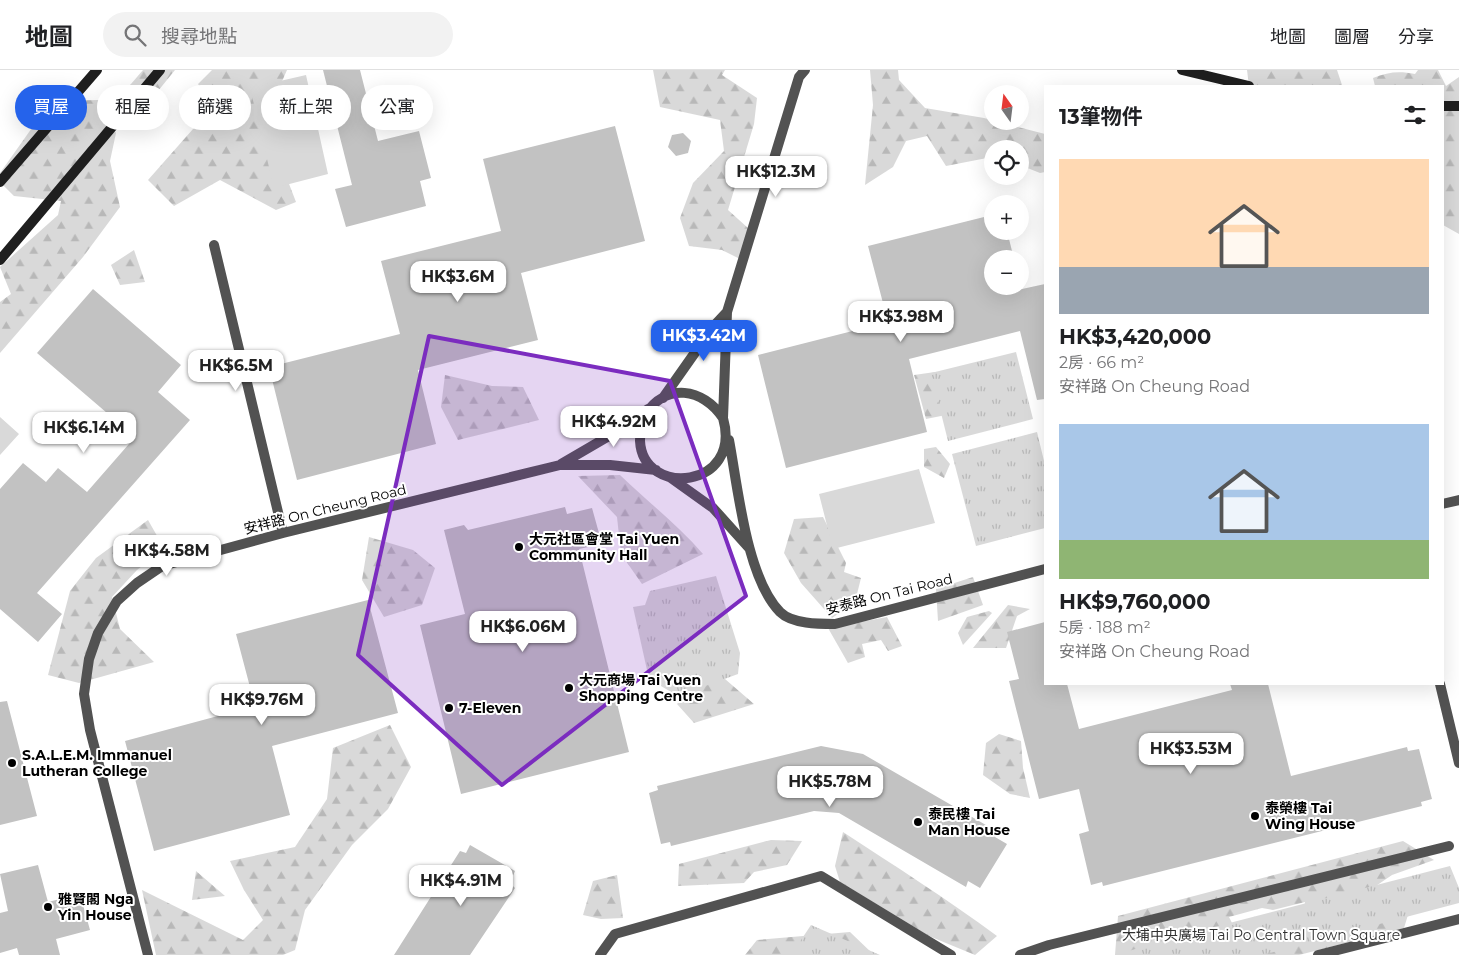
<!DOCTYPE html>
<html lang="zh-TW">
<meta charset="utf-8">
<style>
:root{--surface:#fff;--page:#f2f2f2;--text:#202124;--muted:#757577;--line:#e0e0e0;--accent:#2563eb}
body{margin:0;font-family:Montserrat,"Noto Sans TC",sans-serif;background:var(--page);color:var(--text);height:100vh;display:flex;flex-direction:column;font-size:19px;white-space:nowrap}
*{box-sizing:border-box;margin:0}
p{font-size:16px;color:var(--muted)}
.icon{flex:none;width:28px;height:28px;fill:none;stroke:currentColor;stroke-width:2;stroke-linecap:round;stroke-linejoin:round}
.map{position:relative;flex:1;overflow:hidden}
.side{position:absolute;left:1044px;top:15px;width:400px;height:600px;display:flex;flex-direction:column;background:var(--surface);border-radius:0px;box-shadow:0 5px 20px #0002}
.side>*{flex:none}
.top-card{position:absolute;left:15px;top:15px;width:475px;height:45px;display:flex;gap:10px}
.needle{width:32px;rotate:346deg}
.tools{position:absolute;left:984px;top:15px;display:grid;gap:10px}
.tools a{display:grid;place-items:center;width:45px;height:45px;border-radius:50%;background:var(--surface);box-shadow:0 5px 20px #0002;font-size:25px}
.price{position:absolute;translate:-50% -42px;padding:0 11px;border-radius:10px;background:#fff;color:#222;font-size:16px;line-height:32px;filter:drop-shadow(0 1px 2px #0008)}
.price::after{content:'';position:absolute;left:50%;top:30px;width:15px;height:11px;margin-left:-8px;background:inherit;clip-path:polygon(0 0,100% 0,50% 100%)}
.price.on{background:var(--accent);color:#fff}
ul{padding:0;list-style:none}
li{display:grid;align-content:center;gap:10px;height:265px;padding:0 15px}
li span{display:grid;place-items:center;height:155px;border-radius:0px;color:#555}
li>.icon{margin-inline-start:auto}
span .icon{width:90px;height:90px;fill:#fffc;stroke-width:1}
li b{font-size:21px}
h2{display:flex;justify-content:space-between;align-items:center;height:60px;padding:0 15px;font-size:21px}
.tag{padding:0 18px;border-radius:22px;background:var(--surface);box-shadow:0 5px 20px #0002;font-size:18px;line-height:45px}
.tag.on{background:var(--accent);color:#fff}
header{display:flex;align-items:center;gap:30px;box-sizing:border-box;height:70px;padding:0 25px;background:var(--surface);border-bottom:1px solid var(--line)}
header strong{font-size:24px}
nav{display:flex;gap:28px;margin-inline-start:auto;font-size:18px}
.search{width:350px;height:45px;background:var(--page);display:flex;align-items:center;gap:12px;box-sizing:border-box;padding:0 18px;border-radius:28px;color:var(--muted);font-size:19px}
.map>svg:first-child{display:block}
.forest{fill:url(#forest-firs);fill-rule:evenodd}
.park{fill:url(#park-tufts)}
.pitch{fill:#d9d9d9}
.building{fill:#c2c2c2}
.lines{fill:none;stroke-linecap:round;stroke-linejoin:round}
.street{stroke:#525252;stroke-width:10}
.secondary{stroke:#1f1f1f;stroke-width:10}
.marked{fill:#7b2cbf;fill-opacity:0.2;stroke:#7b2cbf;stroke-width:4;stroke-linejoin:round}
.poi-dot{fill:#000;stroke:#fff;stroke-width:2}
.labels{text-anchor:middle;stroke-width:4;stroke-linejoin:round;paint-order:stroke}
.street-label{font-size:14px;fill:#000;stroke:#fff}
.poi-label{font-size:14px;font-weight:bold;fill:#000;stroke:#fff;text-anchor:start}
.park-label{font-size:14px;fill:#303030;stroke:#fff}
</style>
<header>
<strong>地圖</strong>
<div class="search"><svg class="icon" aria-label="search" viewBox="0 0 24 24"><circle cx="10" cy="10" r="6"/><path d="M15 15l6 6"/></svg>搜尋地點</div>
<nav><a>地圖</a><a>圖層</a><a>分享</a></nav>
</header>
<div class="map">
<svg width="1459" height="885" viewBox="0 0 1459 885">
<defs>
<pattern id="forest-firs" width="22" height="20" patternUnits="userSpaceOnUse" patternTransform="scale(1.25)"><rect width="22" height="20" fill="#d9d9d9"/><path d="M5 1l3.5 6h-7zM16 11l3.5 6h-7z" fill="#b8b8b8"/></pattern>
<pattern id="park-tufts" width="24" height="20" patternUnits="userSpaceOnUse" patternTransform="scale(1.25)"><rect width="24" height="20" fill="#d9d9d9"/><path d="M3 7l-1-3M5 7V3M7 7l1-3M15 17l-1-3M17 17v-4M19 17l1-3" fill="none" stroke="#b8b8b8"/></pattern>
</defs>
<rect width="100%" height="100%" fill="#fff"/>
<!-- forest -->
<path class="forest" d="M 143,0 L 175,0 L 133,52 L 119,28 Z
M 212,0 L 287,0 L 268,43 L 276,80 L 296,132 L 276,140 L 220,110 L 174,136 L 148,110 L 193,59 L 217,41 L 198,14 Z
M 653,0 L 725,0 L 722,5 L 757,28 L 754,54 L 728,140 L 748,158 L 740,189 L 722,180 L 689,176 L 680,148 L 693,113 L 724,81 L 720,50 L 660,37 Z
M 870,0 L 898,0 L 899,10 L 925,38 L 984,48 L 1045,64 L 1045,102 L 1040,103 L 1020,95 L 1020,79 L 992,79 L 992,87 L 946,96 L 927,66 L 906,71 L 893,97 L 865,115 L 873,35 Z
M 1247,0 L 1337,0 L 1342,15 L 1249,16 Z
M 1418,0 L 1438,0 L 1446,16 L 1459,7 L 1459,164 L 1443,155 L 1442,16 L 1375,16 L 1373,8 C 1388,2 1399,1 1415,4 Z
M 99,30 L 116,63 L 110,91 L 120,137 L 83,187 L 0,283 L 0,232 L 11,224 L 0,197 L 58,145 L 61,131 L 14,126 L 0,112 L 0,103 L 51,31 Z
M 134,180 L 145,212 L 120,215 L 111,195 Z
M 935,302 L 956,343 L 926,349 L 914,305 Z
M 445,305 L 492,316 L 523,317 L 539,350 L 458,370 L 441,337 Z
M 936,377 L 950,394 L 944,408 L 924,397 L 924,379 Z
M 620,405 C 648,432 678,455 703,484 L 642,514 L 621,484 L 617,447 L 578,406 Z
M 823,447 L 846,493 L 844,502 L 861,508 L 855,532 L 832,548 L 801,513 L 784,483 L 794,449 Z
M 148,450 L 164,478 L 137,500 L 112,527 L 120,559 L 154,592 L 79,613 L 48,605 L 70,521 L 96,488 Z
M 369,467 L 413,480 L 435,498 L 422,535 L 384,547 L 362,510 Z
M 973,507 L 983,535 L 938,551 L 936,519 Z
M 1008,535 L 1030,539 L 1017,546 L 1006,578 L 973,578 Z
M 989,541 L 992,543 L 963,575 L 958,563 L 967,547 Z
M 887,547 L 902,576 L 888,581 L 881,570 L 862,574 L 865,587 L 848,593 L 828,558 Z
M 705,605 L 725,609 L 754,634 L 694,653 L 677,634 Z
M 390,655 L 411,697 L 388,739 L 352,775 L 305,840 L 295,880 L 283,885 L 156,885 L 142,820 L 243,870 L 263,850 L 244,820 L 230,791 L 295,777 L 327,729 L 333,678 Z
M 999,664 L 1021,671 L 1023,698 L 1030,728 L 1010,724 L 983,705 L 986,673 Z
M 843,762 C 895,796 947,829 997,866 L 975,885 L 929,866 L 840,812 L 835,796 Z
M 771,770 L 802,771 L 787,795 L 754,802 L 744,813 L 678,816 L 679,794 Z
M 1403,771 L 1434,790 L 1392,805 L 1370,820 L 1411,835 L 1404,858 L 1299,885 L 1115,885 L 1118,846 ZM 1305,832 L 1303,846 L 1237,863 L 1229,847 L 1262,838 L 1273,840 Z
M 196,801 L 225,826 L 192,830 Z
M 617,805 L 623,848 L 601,849 L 583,845 L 593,811 Z
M 850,862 L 874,885 L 745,885 L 757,870 Z"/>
<!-- park -->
<path class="park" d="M 1016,282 L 1033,349 L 948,371 L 931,303 Z
M 1037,362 L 1045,395 L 1045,458 L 976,476 L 952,384 Z
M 716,506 L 740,583 L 738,604 L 678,626 L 649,609 L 633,537 L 645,535 L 650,521 Z
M 1450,796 L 1459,818 L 1459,833 L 1262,885 L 1118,885 L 1152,873 Z
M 811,855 L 880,885 L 791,885 Z"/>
<!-- pitch -->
<path class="pitch" d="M 306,5 L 328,104 L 274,118 L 250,18 Z
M 0,347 L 19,364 L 0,385 Z
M 919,399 L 935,453 L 833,479 L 819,424 Z"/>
<!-- building -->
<path class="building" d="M 323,0 L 360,0 L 378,71 L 419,61 L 431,108 L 420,111 L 426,136 L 346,157 L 335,119 L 352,115 Z
M 615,56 L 645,171 L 521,203 L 538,270 L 418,300 L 436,374 L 297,410 L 269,297 L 400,264 L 381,191 L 501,161 L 483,89 Z
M 683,63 L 691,71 L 688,83 L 676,86 L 668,77 L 672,65 Z
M 992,145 L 992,161 L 1007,161 L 1014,189 L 992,189 L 992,216 L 1020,216 L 1020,213 L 1022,219 L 1045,214 L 1045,329 L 1037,330 L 1020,261 L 909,289 L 927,362 L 786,398 L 758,285 L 888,252 L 868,176 Z
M 93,219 L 181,295 L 158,322 L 190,350 L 37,523 L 62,544 L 38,572 L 0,539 L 0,419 L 23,393 L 46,412 L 58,398 L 87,422 L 135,367 L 37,283 Z
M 565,437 L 567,444 L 592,438 L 602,474 L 579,479 L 629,682 L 461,724 L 420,555 L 465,544 L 444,460 L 464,455 L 468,460 Z
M 368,530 L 398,643 L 272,676 L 290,745 L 154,781 L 125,671 L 255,636 L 236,564 Z
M 1045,552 L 1045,614 L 1067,614 L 1079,659 L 1232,620 L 1230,614 L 1268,614 L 1291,706 L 1407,677 L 1408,681 L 1419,679 L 1432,729 L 1421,732 L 1422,736 L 1103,816 L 1102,812 L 1091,815 L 1079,764 L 1089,761 L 1079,719 L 1039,729 L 1009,611 L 1019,609 L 1007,562 Z
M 7,631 L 37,746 L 0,755 L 0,632 Z
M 821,676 L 863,684 L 998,762 L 995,767 L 1007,774 L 980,818 L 968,811 L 966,817 L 839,743 L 814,741 L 671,776 L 670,772 L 661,774 L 649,723 L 658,720 L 657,716 Z
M 470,775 L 515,801 L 510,813 L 515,818 L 470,885 L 394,885 L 460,781 L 466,783 Z
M 38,795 L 48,832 L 80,824 L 90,860 L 56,869 L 60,885 L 19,885 L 17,878 L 0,883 L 0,843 L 8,841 L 0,804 Z"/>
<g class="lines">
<!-- street -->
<path class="street" d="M 214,175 L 283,463
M 663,328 L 713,257 L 727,242
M 723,348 C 703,318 666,312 645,345 C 641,353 640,362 640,371 C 643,428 743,419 723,348 L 727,242 L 799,7 L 805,0
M 729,370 C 738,417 746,507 780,542 C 792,554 819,554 835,554 L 1045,499
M 561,394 L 609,366 L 648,339
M 671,408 L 713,438 L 749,478
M 1442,434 L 1459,430
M 1440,614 L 1459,693
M 148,885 L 90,660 L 84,624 L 89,589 L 98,563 L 117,531 L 137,513 L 162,496 L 283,463 L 560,395 L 610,395 L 656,400
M 600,885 L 615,864 L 821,806 L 951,885
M 1020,885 L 1049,875 L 1449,776
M 1318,885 L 1459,849"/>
<!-- secondary -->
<path class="secondary" d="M 1182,0 L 1249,16
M 1442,36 L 1459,36
M 0,112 L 97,0
M 0,190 L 160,0"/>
</g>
<!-- marked area -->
<path class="marked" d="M 429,266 L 670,311 L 746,526 L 502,715 L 358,585 Z"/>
<!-- markers -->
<g class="poi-dot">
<circle cx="519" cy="477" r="5"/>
<circle cx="569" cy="618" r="5"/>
<circle cx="449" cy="638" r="5"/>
<circle cx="12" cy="693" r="5"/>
<circle cx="1255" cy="746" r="5"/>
<circle cx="918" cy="752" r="5"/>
<circle cx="48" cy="837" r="5"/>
</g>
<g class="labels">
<!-- street labels -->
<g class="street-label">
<text transform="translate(325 439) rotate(-14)" y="5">安祥路 On Cheung Road</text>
<text transform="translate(889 524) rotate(-14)" y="5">安泰路 On Tai Road</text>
</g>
<!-- poi labels -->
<g class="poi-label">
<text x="529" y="474">大元社區會堂 Tai Yuen<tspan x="529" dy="16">Community Hall</tspan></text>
<text x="579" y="615">大元商場 Tai Yuen<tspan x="579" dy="16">Shopping Centre</tspan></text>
<text x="459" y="643">7-Eleven</text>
<text x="22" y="690">S.A.L.E.M. Immanuel<tspan x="22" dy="16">Lutheran College</tspan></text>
<text x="1265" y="743">泰榮樓 Tai<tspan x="1265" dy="16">Wing House</tspan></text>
<text x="928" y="749">泰民樓 Tai<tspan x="928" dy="16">Man House</tspan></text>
<text x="58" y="834">雅賢閣 Nga<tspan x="58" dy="16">Yin House</tspan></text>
</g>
<!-- park labels -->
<g class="park-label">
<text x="1261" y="870">大埔中央廣場 Tai Po Central Town Square</text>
</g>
</g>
</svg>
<div class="tools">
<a><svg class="needle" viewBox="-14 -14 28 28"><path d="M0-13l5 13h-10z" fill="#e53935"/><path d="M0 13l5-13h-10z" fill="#757577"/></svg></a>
<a><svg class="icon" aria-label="locate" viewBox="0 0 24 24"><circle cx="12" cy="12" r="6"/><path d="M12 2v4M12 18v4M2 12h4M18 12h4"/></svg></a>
<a>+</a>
<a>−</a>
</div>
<b class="price" style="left:776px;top:128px">HK$12.3M</b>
<b class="price" style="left:458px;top:233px">HK$3.6M</b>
<b class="price" style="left:901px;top:273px">HK$3.98M</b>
<b class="price on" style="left:704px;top:292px">HK$3.42M</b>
<b class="price" style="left:236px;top:322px">HK$6.5M</b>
<b class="price" style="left:614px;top:378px">HK$4.92M</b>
<b class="price" style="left:84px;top:384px">HK$6.14M</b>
<b class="price" style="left:167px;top:507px">HK$4.58M</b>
<b class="price" style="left:523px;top:583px">HK$6.06M</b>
<b class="price" style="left:262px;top:656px">HK$9.76M</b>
<b class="price" style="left:1191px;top:705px">HK$3.53M</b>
<b class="price" style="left:830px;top:738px">HK$5.78M</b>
<b class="price" style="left:461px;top:837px">HK$4.91M</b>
<div class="top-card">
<a class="tag on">買屋</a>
<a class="tag">租屋</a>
<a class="tag">篩選</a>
<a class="tag">新上架</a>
<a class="tag">公寓</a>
</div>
<section class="side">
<h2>13筆物件<svg class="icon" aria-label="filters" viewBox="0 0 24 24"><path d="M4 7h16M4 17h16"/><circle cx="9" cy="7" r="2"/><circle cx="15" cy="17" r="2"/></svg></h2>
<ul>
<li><span style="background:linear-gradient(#ffd9b3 70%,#9aa5b1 0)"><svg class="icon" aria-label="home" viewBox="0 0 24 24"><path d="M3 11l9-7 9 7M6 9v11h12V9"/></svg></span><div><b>HK$3,420,000</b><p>2房 · 66 m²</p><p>安祥路 On Cheung Road</p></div></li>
<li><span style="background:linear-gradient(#a9c7e8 75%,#8fb573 0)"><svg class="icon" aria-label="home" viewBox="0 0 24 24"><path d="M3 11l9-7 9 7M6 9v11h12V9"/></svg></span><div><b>HK$9,760,000</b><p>5房 · 188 m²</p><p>安祥路 On Cheung Road</p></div></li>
</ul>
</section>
</div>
